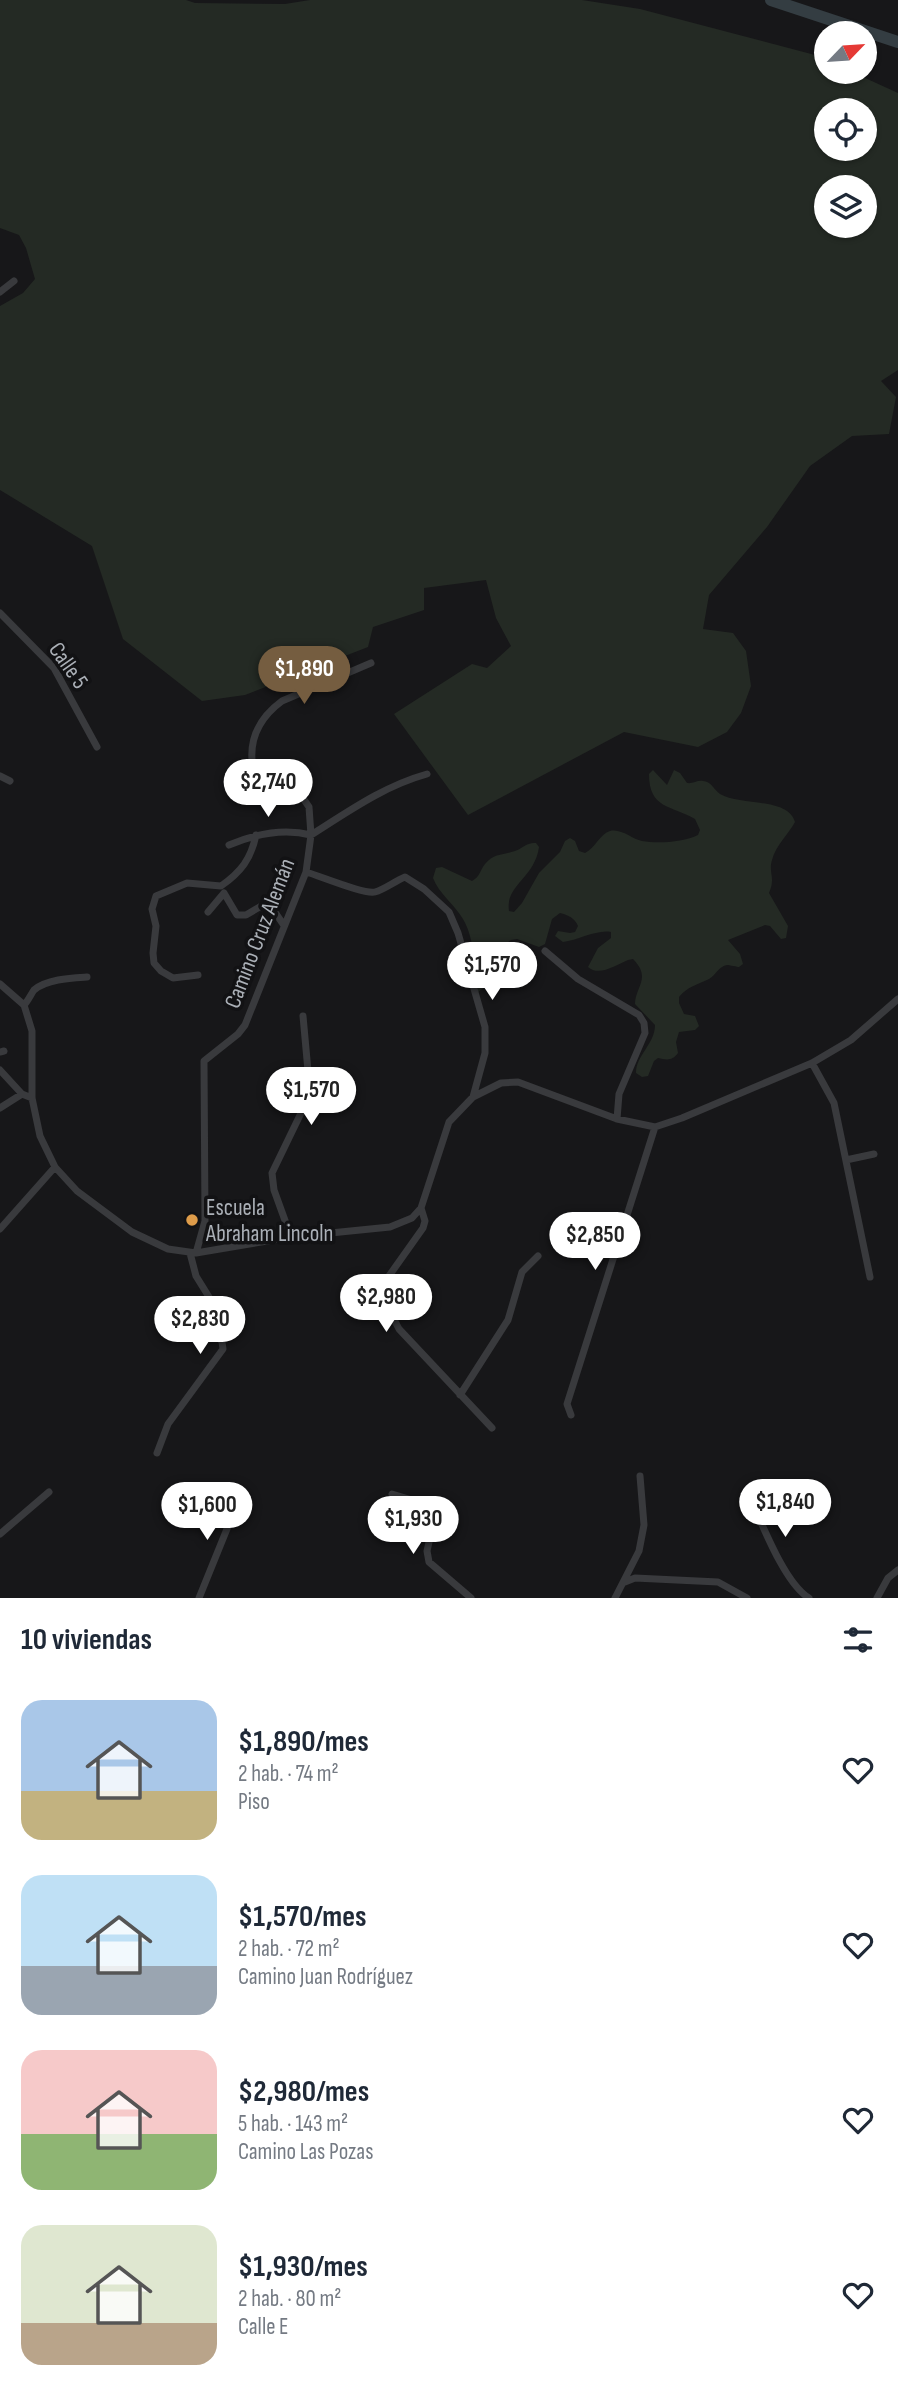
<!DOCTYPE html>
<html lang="es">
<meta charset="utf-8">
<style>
:root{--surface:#fff;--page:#f6f6f7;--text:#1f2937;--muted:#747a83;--accent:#755d40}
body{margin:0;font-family:"Sofia Sans Condensed",sans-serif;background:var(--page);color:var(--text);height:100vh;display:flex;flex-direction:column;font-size:26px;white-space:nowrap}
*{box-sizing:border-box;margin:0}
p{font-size:23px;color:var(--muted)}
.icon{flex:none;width:38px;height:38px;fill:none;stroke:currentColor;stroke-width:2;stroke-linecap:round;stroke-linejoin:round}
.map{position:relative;height:1598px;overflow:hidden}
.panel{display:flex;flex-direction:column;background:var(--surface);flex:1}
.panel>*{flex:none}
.needle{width:46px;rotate:65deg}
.fabs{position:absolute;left:814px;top:21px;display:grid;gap:14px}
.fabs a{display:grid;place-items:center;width:63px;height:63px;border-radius:50%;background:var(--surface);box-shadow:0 2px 5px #0004;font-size:35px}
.price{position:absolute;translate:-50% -60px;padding:0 16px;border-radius:24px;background:#fff;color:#222;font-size:23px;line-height:46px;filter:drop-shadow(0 2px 4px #0008)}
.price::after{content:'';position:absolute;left:50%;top:42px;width:21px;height:16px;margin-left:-10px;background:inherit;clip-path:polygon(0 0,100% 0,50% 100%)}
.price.active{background:var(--accent);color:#fff}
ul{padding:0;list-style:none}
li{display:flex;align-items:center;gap:21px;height:175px;padding:0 21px}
li span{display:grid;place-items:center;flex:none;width:196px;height:140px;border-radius:21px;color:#555}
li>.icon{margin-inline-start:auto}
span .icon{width:84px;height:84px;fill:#fffc;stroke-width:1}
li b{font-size:30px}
h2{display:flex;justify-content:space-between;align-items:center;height:84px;padding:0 21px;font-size:30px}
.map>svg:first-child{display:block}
.green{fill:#242a24;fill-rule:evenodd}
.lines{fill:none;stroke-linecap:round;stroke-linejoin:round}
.river{stroke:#343d42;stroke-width:12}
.minor{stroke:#393a3d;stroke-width:7}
.poi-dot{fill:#de9c4a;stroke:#121214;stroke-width:2.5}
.labels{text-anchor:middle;stroke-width:7;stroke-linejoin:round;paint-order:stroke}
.street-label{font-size:23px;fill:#abb0b7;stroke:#121214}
.poi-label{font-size:23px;fill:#abb0b7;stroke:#121214;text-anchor:start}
</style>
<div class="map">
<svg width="898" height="1598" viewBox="0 0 898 1598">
<rect width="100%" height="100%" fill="#171719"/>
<!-- green -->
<path class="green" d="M 0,0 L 186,0 L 195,3 L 285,4 L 310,0 L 582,0 L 640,9 L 815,55 L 826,60 L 826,72 L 852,72 L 898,93 L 898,370 L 881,381 L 896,397 L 889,434 L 852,436 L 810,466 L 767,527 L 709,595 L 703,629 L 733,633 L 746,651 L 751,686 L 741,713 L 727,732 L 698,747 L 624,732 L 468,815 L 394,714 L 472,664 L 487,668 L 511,646 L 496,618 L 486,580 L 424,588 L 424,610 L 373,627 L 368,647 L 245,695 L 202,701 L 123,639 L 92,546 L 0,490 L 0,306 L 23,293 L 35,279 L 26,248 L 19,235 L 0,228 ZM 864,110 L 864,149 L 826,149 L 826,110 ZM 864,187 L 864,226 L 826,226 L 826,187 Z
M 653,770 L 667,785 L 674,770 L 680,773 L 687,783 C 693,784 697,780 703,781 C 711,781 714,790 720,794 C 740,806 788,797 795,822 C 788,835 776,845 772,860 C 768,873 776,877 769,893 L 788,926 L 786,938 L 781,939 L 770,926 L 765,925 L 728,940 L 740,954 L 743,964 L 739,967 C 738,967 729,965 727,965 C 719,966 715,976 709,979 C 697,985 688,986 679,997 L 679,1003 L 684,1014 L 695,1016 L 699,1026 L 695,1030 L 679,1032 L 676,1042 L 678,1053 C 672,1061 667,1060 658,1058 L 654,1061 L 648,1076 L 642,1077 L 636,1073 C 636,1055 655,1044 655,1025 L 635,1004 C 635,987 652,978 633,959 L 628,960 C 616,965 599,977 588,967 L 598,948 L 611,938 L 611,932 C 598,929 578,940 563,942 L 555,936 L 558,931 L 570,933 L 575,932 L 578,926 C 575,918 568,915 560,913 L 552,919 L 545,944 L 539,947 L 517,939 L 511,940 L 480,961 L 481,967 L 485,970 L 486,986 L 478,992 C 473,969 476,941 463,919 C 455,905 439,894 433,878 L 436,868 L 442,867 L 472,881 C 480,877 480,870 485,864 C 494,853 504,855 515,851 C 523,848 527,842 536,843 L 539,847 C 535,878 505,885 509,911 L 514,912 L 522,903 L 539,873 L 560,852 L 565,841 L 570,838 L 575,841 L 579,851 L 585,853 C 595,848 600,834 610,831 C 621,828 632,839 642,841 C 658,844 684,842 698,835 L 700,830 L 695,819 C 671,805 649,809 649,774 Z"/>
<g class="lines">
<!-- river -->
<path class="river" d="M 771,0 L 898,42"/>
<!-- minor -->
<path class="minor" d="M 0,292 L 14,281
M 0,613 L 54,668 L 97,747
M 0,776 L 10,781
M 229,845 C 255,834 284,828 311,835 C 349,811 384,786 427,774
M 306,872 C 320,876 365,895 375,892 C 385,889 395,881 405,877 L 424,889 L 449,912 L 458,933 L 485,1027 L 485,1053 L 473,1097
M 208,912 L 224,893 L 237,915 L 246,915 L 268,902 L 283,924
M 545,951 L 578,979 L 639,1015 L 644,1023 L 645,1033 L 619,1094 L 617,1119
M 198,975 L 173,978 L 161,971 L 154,963 L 153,953 L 156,926 L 152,909 L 156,896 L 187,883 L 221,886 C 241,872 251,859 256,835
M 0,984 L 24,1005 L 32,1031 L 32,1098 L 40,1136 L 55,1167 L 77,1191 L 132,1232 L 168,1249 L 196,1253 L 291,1237 L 390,1227 L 412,1218 L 421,1208 L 449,1122 L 473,1097 L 501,1083 L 518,1082 L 617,1119 L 655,1127 L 682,1118 L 812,1063 L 851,1040 L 898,999
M 24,1005 C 28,1001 31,994 34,990 C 47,979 72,978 87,977
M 0,1052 L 4,1051
M 812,1063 L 834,1103 L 870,1277
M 0,1070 L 22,1094
M 0,1108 L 22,1094 L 32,1098
M 846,1160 L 874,1154
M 421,1208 L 425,1221 L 423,1228 L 379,1290 L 399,1329 L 492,1428
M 0,1229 L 55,1167
M 291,1237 L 274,1190 L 272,1173 L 302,1111 L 308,1071 L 303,1016
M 196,1253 L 205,1221 L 204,1061 L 238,1034 L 245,1025 L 306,872 L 311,835 L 309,807 L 288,776 L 274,768 L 253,768 C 248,740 259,718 282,701 L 371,663
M 460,1395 L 508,1320 L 522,1272 L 538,1256
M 571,1415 L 567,1404 L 655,1127
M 157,1453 L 168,1424 L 223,1349 L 222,1342 L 209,1322 L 209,1297 L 196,1276 L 190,1253
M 748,1493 C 761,1521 784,1583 809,1598
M 392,1494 L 432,1506 L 436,1511 L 427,1551 L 429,1562 L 471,1598
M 0,1534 L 49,1492
M 625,1582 L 635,1578 L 718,1582 L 747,1598
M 199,1598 L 231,1519 L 245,1505
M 615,1598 L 639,1551 L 644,1525 L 640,1476
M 877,1598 L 888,1578 L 898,1570"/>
</g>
<!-- markers -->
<circle class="poi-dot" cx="192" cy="1220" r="7"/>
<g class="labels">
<!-- street labels -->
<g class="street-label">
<text transform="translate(69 665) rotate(55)" y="8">Calle 5</text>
<text transform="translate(259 933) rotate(-69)" y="8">Camino Cruz Alemán</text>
</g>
<!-- poi labels -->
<g class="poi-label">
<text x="206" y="1215">Escuela<tspan x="206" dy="26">Abraham Lincoln</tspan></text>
</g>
</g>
</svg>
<div class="fabs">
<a><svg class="needle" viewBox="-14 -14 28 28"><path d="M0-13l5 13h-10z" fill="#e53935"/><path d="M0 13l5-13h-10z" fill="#747a83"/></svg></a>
<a><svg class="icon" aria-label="locate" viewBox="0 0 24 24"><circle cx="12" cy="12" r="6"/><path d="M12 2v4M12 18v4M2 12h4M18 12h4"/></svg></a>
<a><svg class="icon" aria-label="layers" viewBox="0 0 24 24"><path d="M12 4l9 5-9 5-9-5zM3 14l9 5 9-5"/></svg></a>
</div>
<b class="price active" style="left:304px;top:706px">$1,890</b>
<b class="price" style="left:268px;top:819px">$2,740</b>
<b class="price" style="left:492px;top:1002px">$1,570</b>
<b class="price" style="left:311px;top:1127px">$1,570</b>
<b class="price" style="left:595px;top:1272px">$2,850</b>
<b class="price" style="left:386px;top:1334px">$2,980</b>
<b class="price" style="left:200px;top:1356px">$2,830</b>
<b class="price" style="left:785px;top:1539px">$1,840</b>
<b class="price" style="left:207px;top:1542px">$1,600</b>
<b class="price" style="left:413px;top:1556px">$1,930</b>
</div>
<section class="panel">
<h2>10 viviendas<svg class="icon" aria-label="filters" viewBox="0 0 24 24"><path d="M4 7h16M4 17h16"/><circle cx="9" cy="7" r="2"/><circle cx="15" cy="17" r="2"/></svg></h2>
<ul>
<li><span style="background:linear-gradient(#a9c7e8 65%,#c2b280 0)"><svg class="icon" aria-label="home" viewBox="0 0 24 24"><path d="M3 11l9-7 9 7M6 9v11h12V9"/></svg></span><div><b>$1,890/mes</b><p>2 hab. · 74 m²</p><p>Piso</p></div><svg class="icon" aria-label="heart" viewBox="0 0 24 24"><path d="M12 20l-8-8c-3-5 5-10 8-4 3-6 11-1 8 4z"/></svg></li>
<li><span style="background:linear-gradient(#bfe0f5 65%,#9aa5b1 0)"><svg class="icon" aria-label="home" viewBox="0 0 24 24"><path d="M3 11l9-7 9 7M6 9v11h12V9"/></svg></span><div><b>$1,570/mes</b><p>2 hab. · 72 m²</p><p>Camino Juan Rodríguez</p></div><svg class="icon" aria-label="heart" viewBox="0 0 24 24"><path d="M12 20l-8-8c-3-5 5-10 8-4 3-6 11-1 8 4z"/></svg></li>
<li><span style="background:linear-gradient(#f6c9c9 60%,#8fb573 0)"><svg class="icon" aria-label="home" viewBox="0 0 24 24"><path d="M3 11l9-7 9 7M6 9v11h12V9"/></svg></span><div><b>$2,980/mes</b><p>5 hab. · 143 m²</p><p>Camino Las Pozas</p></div><svg class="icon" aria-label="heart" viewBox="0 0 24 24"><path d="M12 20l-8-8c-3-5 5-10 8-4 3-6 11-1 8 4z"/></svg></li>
<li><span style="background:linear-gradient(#dfe7d0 70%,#b9a48a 0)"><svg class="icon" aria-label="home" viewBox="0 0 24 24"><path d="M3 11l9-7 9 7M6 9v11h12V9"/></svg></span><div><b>$1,930/mes</b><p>2 hab. · 80 m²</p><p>Calle E</p></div><svg class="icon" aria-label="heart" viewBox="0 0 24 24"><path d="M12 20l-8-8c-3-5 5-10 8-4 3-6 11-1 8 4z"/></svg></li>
</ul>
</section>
